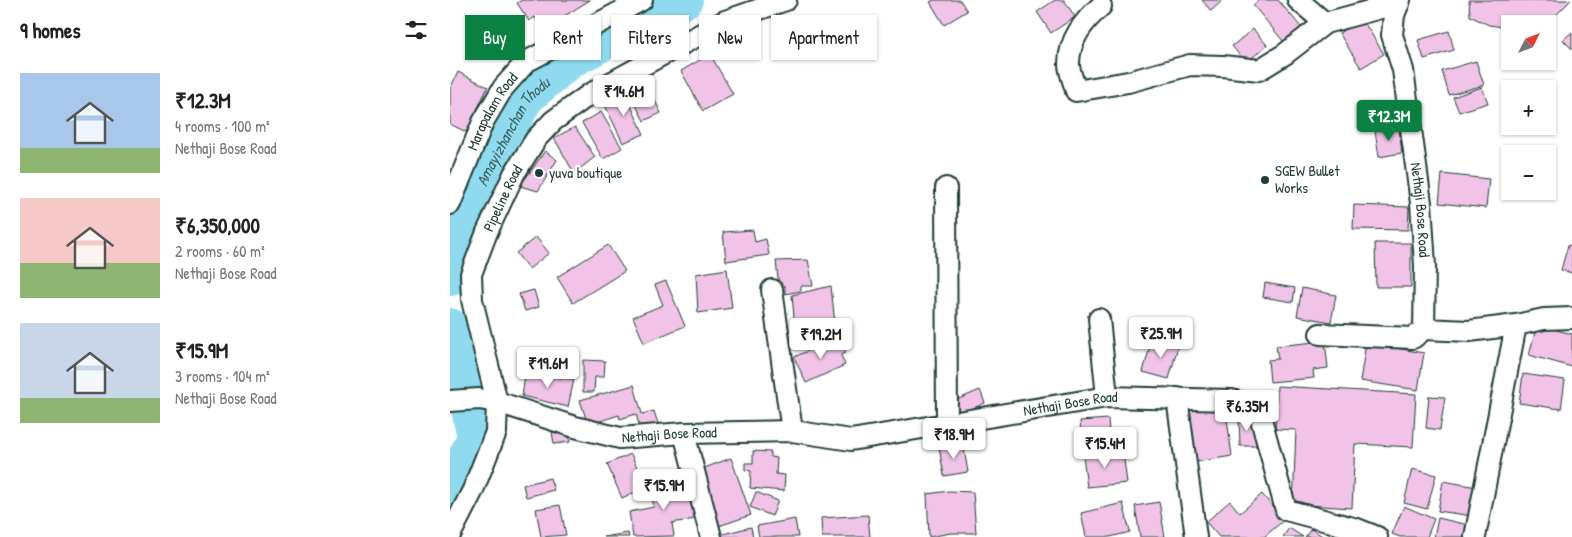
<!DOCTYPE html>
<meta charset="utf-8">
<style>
:root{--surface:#fff;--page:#f6f6f6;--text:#222;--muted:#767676;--accent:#0b8043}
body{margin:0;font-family:"Patrick Hand",sans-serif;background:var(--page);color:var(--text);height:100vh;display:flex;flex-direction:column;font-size:19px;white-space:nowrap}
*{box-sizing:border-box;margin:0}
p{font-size:16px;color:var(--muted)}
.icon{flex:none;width:28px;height:28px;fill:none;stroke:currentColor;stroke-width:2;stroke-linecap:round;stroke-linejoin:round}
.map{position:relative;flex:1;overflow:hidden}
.drawer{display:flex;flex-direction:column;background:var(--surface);width:450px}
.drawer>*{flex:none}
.top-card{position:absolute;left:15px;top:15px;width:475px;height:45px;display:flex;gap:10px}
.needle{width:32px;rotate:48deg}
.controls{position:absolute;left:1051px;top:15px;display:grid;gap:10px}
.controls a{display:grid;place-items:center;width:55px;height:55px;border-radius:0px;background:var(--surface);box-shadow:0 1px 4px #0004;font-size:25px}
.price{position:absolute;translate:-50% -42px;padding:0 11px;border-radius:5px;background:#fff;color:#222;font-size:16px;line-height:32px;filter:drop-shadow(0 1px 2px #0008)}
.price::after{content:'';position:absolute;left:50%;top:30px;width:15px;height:11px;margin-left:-8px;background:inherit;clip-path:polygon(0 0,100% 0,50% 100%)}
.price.selected{background:var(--accent);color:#fff}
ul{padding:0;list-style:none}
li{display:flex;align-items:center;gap:15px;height:125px;padding:0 20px}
li span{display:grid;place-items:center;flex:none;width:140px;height:100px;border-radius:0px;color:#555}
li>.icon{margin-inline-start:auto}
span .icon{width:60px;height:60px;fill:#fffc;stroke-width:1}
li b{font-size:21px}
h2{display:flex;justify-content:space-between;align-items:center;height:60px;padding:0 20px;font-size:21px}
.pill{padding:0 18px;border-radius:0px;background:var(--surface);box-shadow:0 1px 4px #0004;font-size:18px;line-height:45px}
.pill.selected{background:var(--accent);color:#fff}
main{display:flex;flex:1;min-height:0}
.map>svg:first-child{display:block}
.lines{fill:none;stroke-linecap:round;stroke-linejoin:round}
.river{stroke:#8fdaef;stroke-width:36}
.building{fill:#f1c3e7;stroke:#1f3d34}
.minor-casing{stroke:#1f3d34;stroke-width:24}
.minor{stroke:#fff;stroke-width:20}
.poi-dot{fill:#1f3d34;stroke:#fff;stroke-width:2}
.labels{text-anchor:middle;stroke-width:4.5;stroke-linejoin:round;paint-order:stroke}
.street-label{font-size:15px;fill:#1f3d34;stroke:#fff}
.poi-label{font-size:15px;fill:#1f3d34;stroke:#fff;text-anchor:start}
.water-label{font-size:16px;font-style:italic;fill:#3b6463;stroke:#fff}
</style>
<main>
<section class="drawer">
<h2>9 homes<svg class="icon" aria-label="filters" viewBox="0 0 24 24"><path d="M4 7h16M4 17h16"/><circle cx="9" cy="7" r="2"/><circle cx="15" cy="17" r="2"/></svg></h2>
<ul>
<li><span style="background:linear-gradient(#a9c7e8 75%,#8fb573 0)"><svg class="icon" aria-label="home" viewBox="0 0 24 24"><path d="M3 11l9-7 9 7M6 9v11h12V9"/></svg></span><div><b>₹12.3M</b><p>4 rooms · 100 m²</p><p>Nethaji Bose Road</p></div></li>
<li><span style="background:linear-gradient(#f6c9c9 65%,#8fb573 0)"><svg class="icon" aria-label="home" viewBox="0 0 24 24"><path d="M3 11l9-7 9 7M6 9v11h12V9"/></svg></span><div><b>₹6,350,000</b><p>2 rooms · 60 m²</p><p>Nethaji Bose Road</p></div></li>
<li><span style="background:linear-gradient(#c9d6e8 75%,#8fb573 0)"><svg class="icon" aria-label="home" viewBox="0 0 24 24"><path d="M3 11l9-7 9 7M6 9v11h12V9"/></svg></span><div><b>₹15.9M</b><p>3 rooms · 104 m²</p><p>Nethaji Bose Road</p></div></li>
</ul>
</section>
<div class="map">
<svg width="1122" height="537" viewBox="0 0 1122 537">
<rect width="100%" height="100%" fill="#fff"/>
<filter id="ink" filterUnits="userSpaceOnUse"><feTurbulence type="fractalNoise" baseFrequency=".02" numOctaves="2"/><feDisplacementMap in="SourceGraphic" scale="10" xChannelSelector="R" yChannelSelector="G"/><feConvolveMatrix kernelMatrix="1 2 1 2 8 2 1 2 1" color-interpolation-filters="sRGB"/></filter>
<g filter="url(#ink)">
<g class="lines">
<!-- river -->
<g class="river">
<path id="s1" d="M 0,278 L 4,257 L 35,174 L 76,98 L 121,60 L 235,0"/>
<path d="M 0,326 L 25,437 L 0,493"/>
</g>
</g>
<!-- building -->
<path class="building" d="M 72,0 L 140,0 L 92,30 L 85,17 L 79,21 L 67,3 Z
M 484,0 L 510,0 L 517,11 L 494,25 L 480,2 Z
M 605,0 L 614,0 L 625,17 L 601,33 L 587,12 Z
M 752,0 L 773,0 L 761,11 Z
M 809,0 L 828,0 L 851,27 L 834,42 L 803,5 Z
M 1019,0 L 1121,0 L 1097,24 L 1060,24 L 1060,28 L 1039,25 L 1020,16 Z
M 912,19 L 934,54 L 911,68 L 889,33 Z
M 803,29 L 817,45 L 796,63 L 782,46 Z
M 999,31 L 1004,50 L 974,59 L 968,40 Z
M 1122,32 L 1122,49 L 1113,40 Z
M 260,54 L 283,94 L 253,111 L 231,71 Z
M 1026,61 L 1034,85 L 999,95 L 992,71 Z
M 8,72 L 38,87 L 16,132 L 0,124 L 0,89 Z
M 195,80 L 211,113 L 194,121 L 178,89 Z
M 1032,87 L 1038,103 L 1009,112 L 1003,97 Z
M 174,91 L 194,134 L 173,143 L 153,101 Z
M 151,112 L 172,148 L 153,159 L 132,123 Z
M 125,127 L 145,157 L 124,173 L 104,138 Z
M 949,128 L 952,153 L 929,157 L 925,131 Z
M 95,151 L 107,160 L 88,191 L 70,186 Z
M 992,174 L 1039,179 L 1036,208 L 989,203 Z
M 904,205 L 959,207 L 958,230 L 903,229 Z
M 303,230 L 305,242 L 316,239 L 319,255 L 276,261 L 273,232 Z
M 86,237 L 99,253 L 79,269 L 66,253 Z
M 925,243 L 961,243 L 961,287 L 926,287 Z
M 158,245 L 175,271 L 123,303 L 107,277 Z
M 1118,245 L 1122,246 L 1122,273 L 1111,270 Z
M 358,260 L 363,286 L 351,286 L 351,291 L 335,294 L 335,286 L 329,287 L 326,261 Z
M 277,269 L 282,308 L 248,313 L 246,274 Z
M 216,281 L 235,326 L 194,343 L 183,317 L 213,305 L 205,285 Z
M 815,283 L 845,288 L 843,302 L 813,297 Z
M 381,286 L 385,324 L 345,328 L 342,295 Z
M 852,288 L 886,295 L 881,322 L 847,316 Z
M 84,290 L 89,307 L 75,311 L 69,294 Z
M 1087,325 L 1122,334 L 1122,367 L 1079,355 Z
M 389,337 L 396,353 L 391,355 L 395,365 L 356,383 L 344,357 Z
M 702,339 L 728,346 L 719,379 L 693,372 Z
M 875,341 L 878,368 L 863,370 L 864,378 L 820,382 L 818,360 L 828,359 L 826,346 Z
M 916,343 L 974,353 L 968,390 L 910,381 Z
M 133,360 L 155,361 L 154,377 L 145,377 L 144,392 L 133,392 Z
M 1073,374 L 1115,380 L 1111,409 L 1069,403 Z
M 75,375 L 124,379 L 118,407 L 72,396 Z
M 184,385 L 192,414 L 204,411 L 208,424 L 190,429 L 186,414 L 170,419 L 169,415 L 138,425 L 130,400 Z
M 827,386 L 966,394 L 963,447 L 905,444 L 902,508 L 843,504 L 846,430 L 825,429 Z
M 530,390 L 535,403 L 509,414 L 504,401 Z
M 979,396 L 995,397 L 990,430 L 976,428 Z
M 775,404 L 782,456 L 740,463 L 734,410 Z
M 804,417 L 806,446 L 790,446 L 789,418 Z
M 658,419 L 660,443 L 632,445 L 630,421 Z
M 118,429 L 120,442 L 104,444 L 102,432 Z
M 513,443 L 518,472 L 494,476 L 489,447 Z
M 303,451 L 321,452 L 321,457 L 327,458 L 326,474 L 335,475 L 334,491 L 300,488 L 301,471 L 295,470 L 295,463 L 303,463 Z
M 673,452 L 677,483 L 637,487 L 633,456 Z
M 181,454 L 196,487 L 172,498 L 157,464 Z
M 281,458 L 301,515 L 269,526 L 249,470 Z
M 962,469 L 986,475 L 977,509 L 954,503 Z
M 100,478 L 104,490 L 76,497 L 73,485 Z
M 238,481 L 245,519 L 222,523 L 224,536 L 183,537 L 179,512 L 204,507 L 200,488 Z
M 993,481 L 1027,487 L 1022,516 L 988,511 Z
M 499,491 L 523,492 L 526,533 L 501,533 L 479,537 L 477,494 Z
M 306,492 L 328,501 L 322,516 L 300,507 Z
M 812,494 L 834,520 L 814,537 L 769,537 L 756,522 L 780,501 L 790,513 Z
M 709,502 L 715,537 L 690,537 L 685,506 Z
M 673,503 L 680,532 L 660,537 L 636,537 L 631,513 Z
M 110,505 L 116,535 L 91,537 L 86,509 Z
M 954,506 L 984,519 L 977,537 L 950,537 L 942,534 Z
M 418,515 L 420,537 L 372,537 L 371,518 Z
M 988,518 L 1023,526 L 1021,537 L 984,537 Z
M 345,519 L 348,537 L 309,537 L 307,526 Z
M 301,527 L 303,537 L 266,537 L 265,536 Z
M 839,528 L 853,537 L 833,537 Z
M 861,529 L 874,537 L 855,537 Z
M 178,533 L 179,537 L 153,537 Z"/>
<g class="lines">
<defs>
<g id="minor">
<path d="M 848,0 L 875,23 L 949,3"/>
<path id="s2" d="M 950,0 L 944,15 L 942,35 L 953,70 L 971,203 L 975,266 L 974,329 L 1019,331 L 1066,325 L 1025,537"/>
<path d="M 651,6 C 634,21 619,39 619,64 C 619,72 624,82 626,91 L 678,82 L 740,65 L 773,66 L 809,70 L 835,54 L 875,23"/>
<path d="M 496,188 L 497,424"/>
<path id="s3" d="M 0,204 L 33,122 L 53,88 L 76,62 L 192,0"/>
<path d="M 322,290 L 342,431"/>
<path d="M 649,319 L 657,397"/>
<path d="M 1066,325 L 1094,319 L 1122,318"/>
<path d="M 870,334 L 963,338 L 974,329"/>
<path d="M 727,398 L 746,537"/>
<path id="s4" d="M 0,401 L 29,399 L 47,402 L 125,427 L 170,438 L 234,433 L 342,431 L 401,440 L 657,397 L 782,400 L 808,408 L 836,510 L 907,529 L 927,537"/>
<path d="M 234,433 L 261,537"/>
<path id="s5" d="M 0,535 L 23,490 L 46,432 L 47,402 L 22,300 L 21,274 L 37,232 L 64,174 L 86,139 L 103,121 L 140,94 L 275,21 L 336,0"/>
</g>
</defs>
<!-- minor casing -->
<use href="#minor" class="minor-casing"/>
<!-- minor -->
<use href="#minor" class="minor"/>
</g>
</g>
<!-- markers -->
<g class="poi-dot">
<circle cx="89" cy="173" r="5"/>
<circle cx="815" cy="180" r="5"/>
</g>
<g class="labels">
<!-- street labels -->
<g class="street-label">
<text dy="5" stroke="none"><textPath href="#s3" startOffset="102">Marapalam Road</textPath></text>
<text dy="5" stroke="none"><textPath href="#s5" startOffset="356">Pipeline Road</textPath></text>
<text dy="5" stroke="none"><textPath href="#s2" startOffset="214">Nethaji Bose Road</textPath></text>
<text dy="5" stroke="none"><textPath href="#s4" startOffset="630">Nethaji Bose Road</textPath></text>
<text dy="5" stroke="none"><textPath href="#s4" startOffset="225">Nethaji Bose Road</textPath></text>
</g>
<!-- poi labels -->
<g class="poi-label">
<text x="825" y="176">SGEW Bullet<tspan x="825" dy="17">Works</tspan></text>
<text x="99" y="178">yuva boutique</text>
</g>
<!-- water labels -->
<g class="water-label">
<text dy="6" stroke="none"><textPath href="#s1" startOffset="161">Amayizhanchan Thodu</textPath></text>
</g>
</g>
</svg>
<div class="controls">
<a><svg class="needle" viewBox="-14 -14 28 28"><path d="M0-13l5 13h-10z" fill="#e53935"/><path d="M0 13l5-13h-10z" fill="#767676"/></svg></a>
<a>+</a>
<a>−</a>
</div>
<b class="price" style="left:174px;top:117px">₹14.6M</b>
<b class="price selected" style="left:939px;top:142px">₹12.3M</b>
<b class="price" style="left:711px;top:359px">₹25.9M</b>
<b class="price" style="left:371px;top:360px">₹19.2M</b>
<b class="price" style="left:98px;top:389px">₹19.6M</b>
<b class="price" style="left:797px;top:432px">₹6.35M</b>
<b class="price" style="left:504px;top:460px">₹18.9M</b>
<b class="price" style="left:655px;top:469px">₹15.4M</b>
<b class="price" style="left:214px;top:511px">₹15.9M</b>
<div class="top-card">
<a class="pill selected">Buy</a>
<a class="pill">Rent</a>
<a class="pill">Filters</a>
<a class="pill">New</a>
<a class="pill">Apartment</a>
</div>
</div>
</main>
